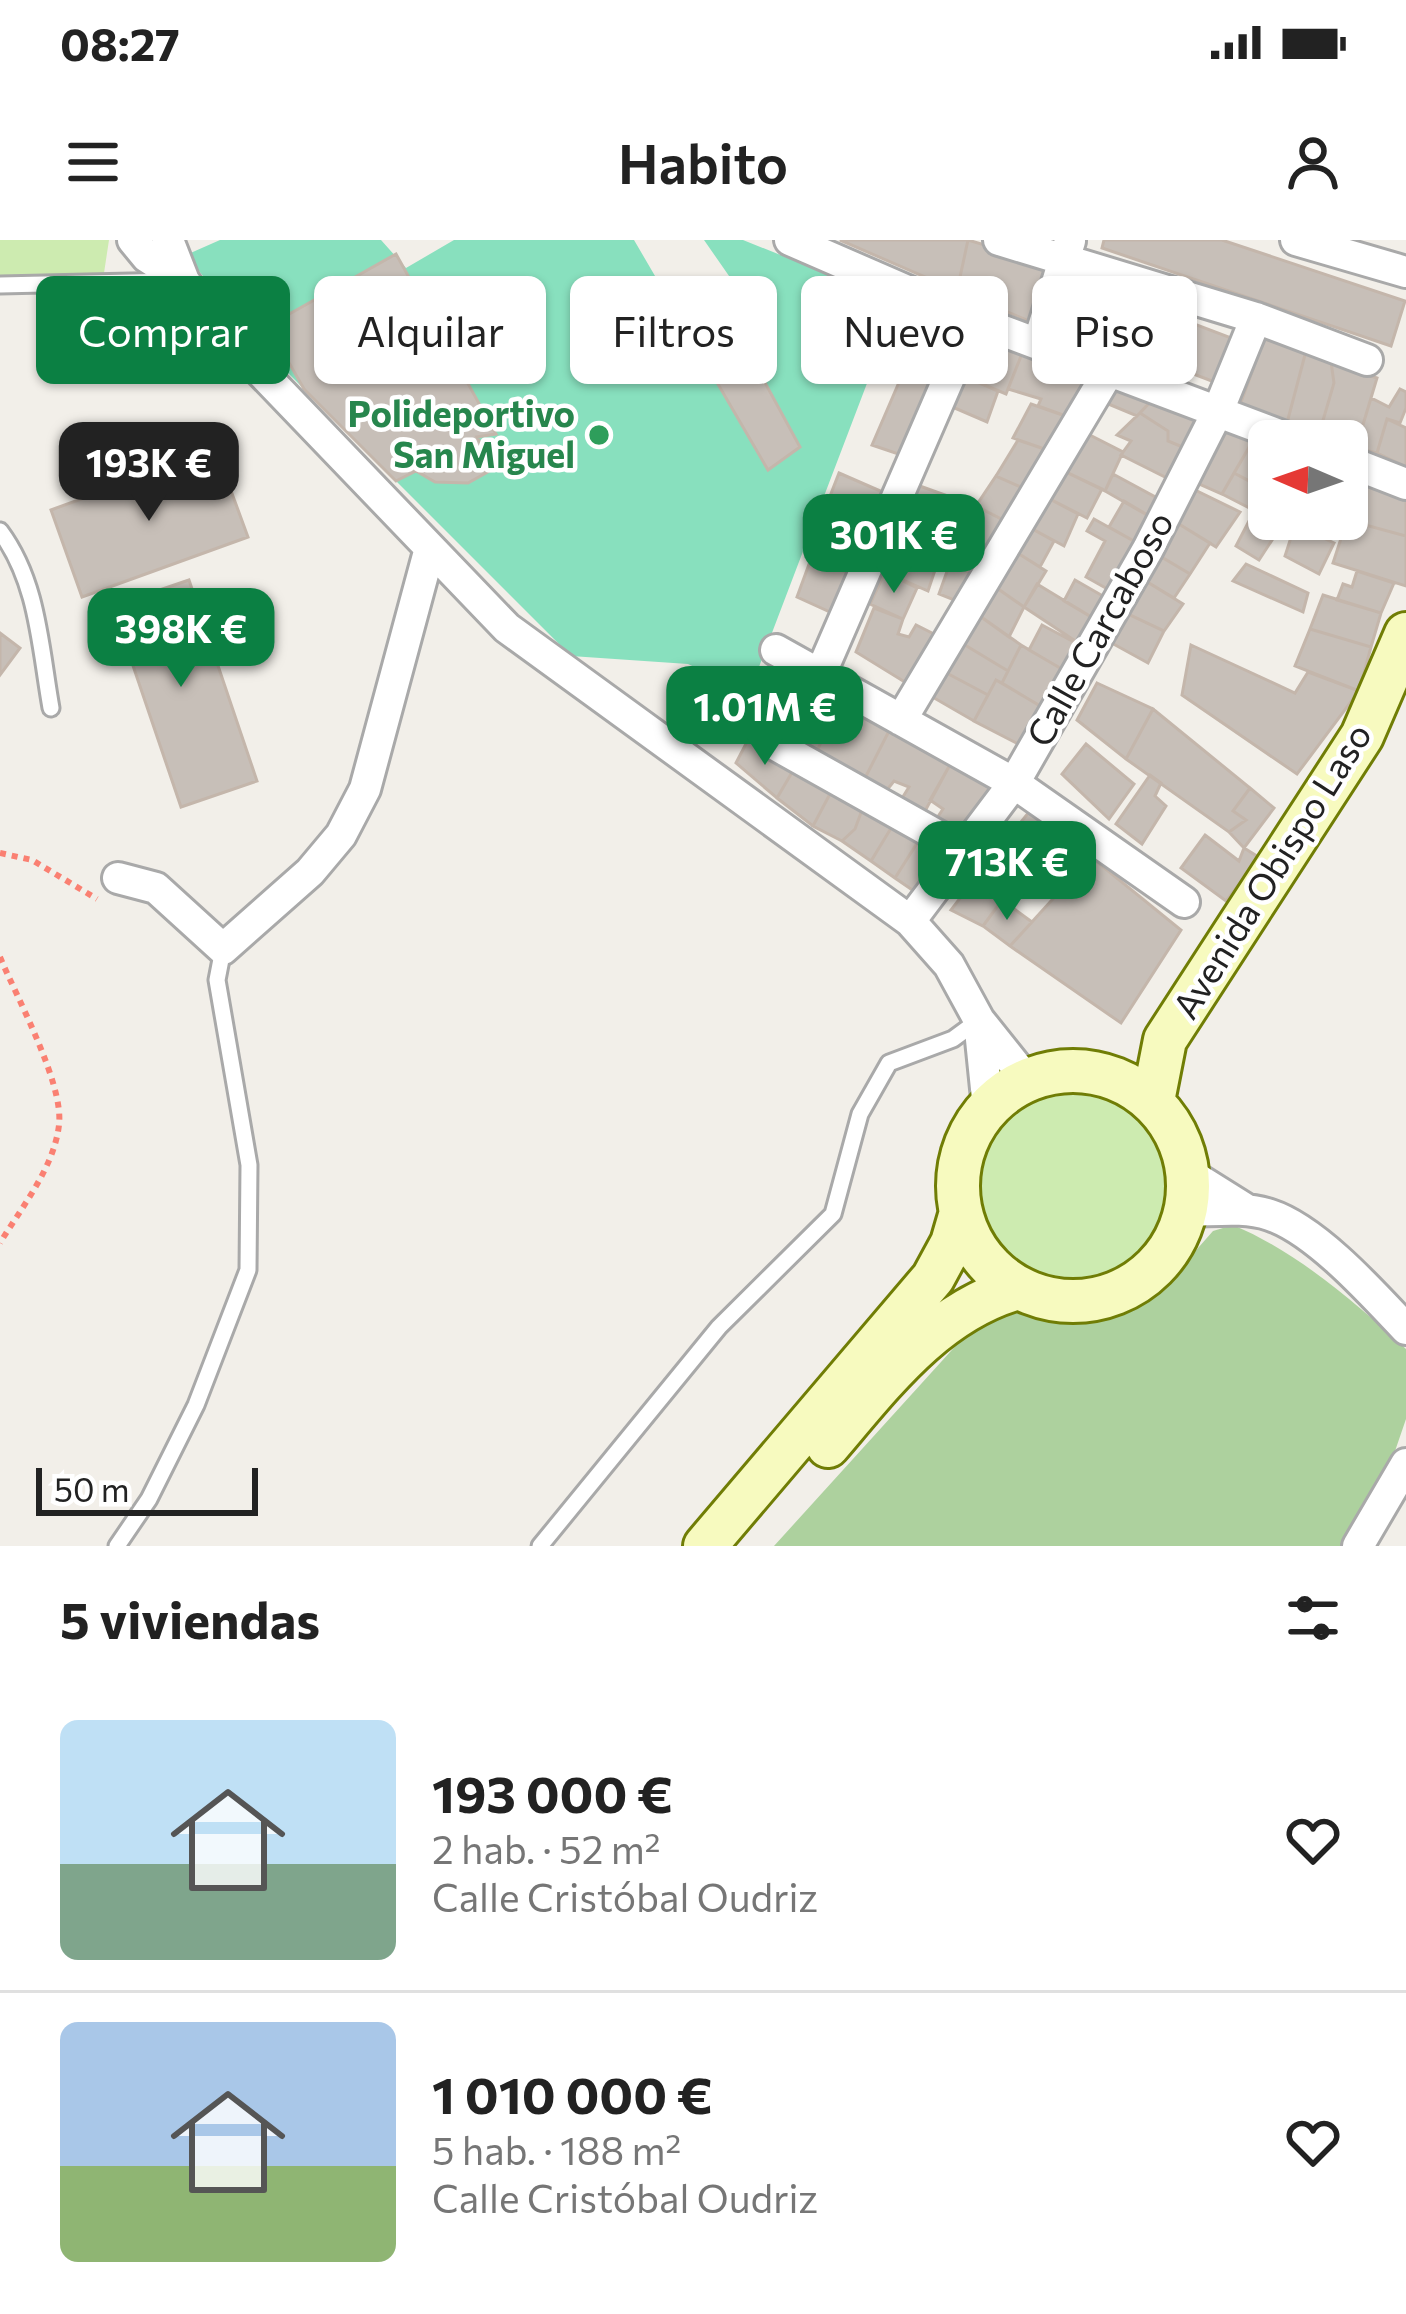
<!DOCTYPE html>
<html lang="es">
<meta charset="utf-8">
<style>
:root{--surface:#fff;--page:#f2f2f2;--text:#222;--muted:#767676;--line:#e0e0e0;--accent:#0b8043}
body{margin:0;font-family:Commissioner,sans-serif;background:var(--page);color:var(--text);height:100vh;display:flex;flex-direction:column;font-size:45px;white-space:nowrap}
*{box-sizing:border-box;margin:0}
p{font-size:39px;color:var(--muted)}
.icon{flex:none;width:66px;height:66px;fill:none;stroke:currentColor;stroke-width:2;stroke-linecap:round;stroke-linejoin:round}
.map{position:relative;height:1306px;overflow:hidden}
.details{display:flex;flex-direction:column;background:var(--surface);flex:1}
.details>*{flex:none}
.banner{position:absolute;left:36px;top:36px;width:1335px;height:108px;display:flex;gap:24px}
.needle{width:78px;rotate:272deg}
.fabs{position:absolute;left:1248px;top:180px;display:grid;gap:24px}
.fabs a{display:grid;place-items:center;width:120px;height:120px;border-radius:18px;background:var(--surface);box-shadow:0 3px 9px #0004;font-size:60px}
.scale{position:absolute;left:36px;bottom:30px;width:222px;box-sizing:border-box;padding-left:12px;border:6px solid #222;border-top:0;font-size:33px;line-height:42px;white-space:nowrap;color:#222;-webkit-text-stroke:9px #fff;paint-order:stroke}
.price{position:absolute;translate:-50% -102px;padding:0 27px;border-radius:24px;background:var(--accent);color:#fff;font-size:39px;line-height:78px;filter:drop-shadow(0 3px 6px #0008)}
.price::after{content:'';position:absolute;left:50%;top:72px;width:36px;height:27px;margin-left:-18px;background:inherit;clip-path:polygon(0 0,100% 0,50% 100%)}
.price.current{background:#222;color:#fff}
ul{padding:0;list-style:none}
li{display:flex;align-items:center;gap:36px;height:300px;padding:0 60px}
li+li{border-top:3px solid var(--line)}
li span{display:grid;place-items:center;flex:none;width:336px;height:240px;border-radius:18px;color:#555}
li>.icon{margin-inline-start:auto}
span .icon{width:144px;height:144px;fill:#fffc;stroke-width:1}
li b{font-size:51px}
h2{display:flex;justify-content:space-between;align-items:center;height:144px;padding:0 60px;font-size:51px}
.tag{padding:0 42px;border-radius:18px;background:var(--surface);box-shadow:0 3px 9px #0004;font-size:42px;line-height:108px}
.tag.current{background:var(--accent);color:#fff}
.status{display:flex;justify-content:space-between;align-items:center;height:84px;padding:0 60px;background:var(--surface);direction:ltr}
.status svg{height:33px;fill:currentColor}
header{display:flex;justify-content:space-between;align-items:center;height:156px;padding:0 60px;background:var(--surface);font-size:54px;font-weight:600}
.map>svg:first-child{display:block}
.grass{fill:#cdebb0}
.forest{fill:#add19e}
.pitch{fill:#88e0be}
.building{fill:#c7bfb8;stroke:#c4b6ab;stroke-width:3}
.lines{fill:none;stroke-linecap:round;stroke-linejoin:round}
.lane-casing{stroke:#a9a9a9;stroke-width:21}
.street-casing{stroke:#a9a9a9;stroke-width:36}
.secondary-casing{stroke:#707d05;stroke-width:48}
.path{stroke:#fa8072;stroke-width:6;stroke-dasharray:6 6;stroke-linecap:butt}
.lane{stroke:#fff;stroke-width:15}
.street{stroke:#fff;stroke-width:30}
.secondary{stroke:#f7fabf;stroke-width:42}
.leisure-dot{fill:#2e9e5b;stroke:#fff;stroke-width:4.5}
.labels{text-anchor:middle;stroke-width:9;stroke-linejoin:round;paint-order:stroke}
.leisure-label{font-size:36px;font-weight:bold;fill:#27864d;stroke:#fff;text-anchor:end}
.street-label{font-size:36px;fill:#222;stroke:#fff}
</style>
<div class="status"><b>08:27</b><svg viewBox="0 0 49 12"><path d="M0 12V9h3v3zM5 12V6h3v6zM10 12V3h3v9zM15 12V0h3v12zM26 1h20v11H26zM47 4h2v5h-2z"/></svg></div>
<header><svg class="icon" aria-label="menu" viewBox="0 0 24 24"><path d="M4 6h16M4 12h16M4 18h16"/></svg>Habito<svg class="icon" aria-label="person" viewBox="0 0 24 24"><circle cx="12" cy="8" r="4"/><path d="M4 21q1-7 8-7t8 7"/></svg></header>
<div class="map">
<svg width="1406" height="1306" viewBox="0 0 1406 1306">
<rect width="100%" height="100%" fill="#f2efe9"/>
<!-- grass -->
<path class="grass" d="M 0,0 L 109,0 L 104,33 L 0,40 Z
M973 947a99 99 0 1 1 198 0a99 99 0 1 1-198 0Z"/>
<!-- forest -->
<path class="forest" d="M 1233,985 C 1297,1012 1355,1062 1406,1109 L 1406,1179 L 1394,1214 L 1340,1306 L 774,1306 L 980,1079 L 1018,1069 L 1092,1075 L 1133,1064 L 1169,1041 L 1213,991 Z"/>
<!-- pitch -->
<path class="pitch" d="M 220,0 L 381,0 L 406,28 L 454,0 L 634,0 L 686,89 L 752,69 L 704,0 L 743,0 L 898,62 L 749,453 L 688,424 L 571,416 L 254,99 L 186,15 Z"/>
<!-- building -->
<path class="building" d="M 840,0 L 968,0 L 957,51 Z
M 968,0 L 1055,26 L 1036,84 L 957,51 Z
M 1104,0 L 1222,0 L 1405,61 L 1391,106 L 1102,8 Z
M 396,14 L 496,194 L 477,197 L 495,228 L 468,243 L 435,242 L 416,231 L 396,241 L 304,149 L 268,86 Z
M 1076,39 L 1234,99 L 1217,143 L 1060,83 Z
M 910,61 L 963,90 L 940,144 L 885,126 Z
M 697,62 L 712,89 L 696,95 L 681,72 Z
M 712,89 L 722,113 L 709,120 L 696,95 Z
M 992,93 L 1025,106 L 1006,154 L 968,138 Z
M 1264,99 L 1306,111 L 1287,183 L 1240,165 Z
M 1025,106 L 1100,138 L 1074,179 L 1038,166 L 1041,159 L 1008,149 Z
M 1306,111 L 1331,122 L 1334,143 L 1319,194 L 1287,183 Z
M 751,117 L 800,207 L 768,230 L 715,139 Z
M 1331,122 L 1377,138 L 1356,208 L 1347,201 L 1319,194 L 1334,143 Z
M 903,133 L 940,144 L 907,217 L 872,205 Z
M 968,138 L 998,151 L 987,182 L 950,166 Z
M 1120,143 L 1153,159 L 1137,176 L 1106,163 Z
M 1400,149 L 1406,152 L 1406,168 L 1400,183 L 1387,179 L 1377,213 L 1356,208 L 1371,158 L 1389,167 Z
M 1153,159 L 1209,181 L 1192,211 L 1168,201 L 1168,191 L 1140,173 Z
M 1031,164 L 1074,179 L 1056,213 L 1013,198 Z
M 1140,173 L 1168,191 L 1168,201 L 1192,211 L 1173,241 L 1121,215 L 1131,201 L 1117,195 Z
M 1387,179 L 1406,188 L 1406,227 L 1377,213 Z
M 1227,190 L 1255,197 L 1222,254 L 1197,243 Z
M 1082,191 L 1123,212 L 1105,251 L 1060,229 Z
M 1255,197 L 1269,204 L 1269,252 L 1234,233 Z
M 1018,200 L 1053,212 L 1032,252 L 996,236 Z
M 216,210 L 248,297 L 82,357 L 51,270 Z
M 1060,229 L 1102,249 L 1087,278 L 1044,256 Z
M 839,233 L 892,256 L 872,303 L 820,282 Z
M 1234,233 L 1269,251 L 1269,278 L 1222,254 Z
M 1113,234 L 1170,265 L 1161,283 L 1105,251 Z
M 996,236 L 1032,252 L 1013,285 L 976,266 Z
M 1363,242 L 1406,259 L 1406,296 L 1347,280 Z
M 917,245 L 976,266 L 962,295 L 952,289 L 943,302 L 901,286 Z
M 1191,248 L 1240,272 L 1216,307 L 1174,281 Z
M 1044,256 L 1078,274 L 1064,306 L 1027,286 Z
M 1124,261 L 1161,283 L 1148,309 L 1109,287 Z
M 976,266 L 1013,285 L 997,310 L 962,295 Z
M 1094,279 L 1148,309 L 1120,356 L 1086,337 L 1105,301 L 1087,291 Z
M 1250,279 L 1276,294 L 1259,320 L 1236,306 Z
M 1347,280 L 1406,296 L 1406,346 L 1333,323 Z
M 1174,281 L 1210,303 L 1190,334 L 1160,316 Z
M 1295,285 L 1334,303 L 1319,334 L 1285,316 Z
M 1027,286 L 1054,301 L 1040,327 L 1016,312 Z
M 897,301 L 939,318 L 928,351 L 885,332 Z
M 973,302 L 997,310 L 981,338 L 961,328 Z
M 1016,312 L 1046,331 L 1024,367 L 994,346 Z
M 812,316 L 858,338 L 841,377 L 797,357 Z
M 1160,316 L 1190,334 L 1174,358 L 1144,340 Z
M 950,323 L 985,340 L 969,366 L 939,354 Z
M 1246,324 L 1308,353 L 1303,372 L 1233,341 Z
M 1357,331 L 1394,343 L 1381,373 L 1337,360 L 1343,344 L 1352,347 Z
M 885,332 L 917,348 L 903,379 L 870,364 Z
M 189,340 L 257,541 L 181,567 L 127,408 L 109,414 L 95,372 Z
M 1075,340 L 1115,363 L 1103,384 L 1064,361 Z
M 1144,340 L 1183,364 L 1164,391 L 1124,372 Z
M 1037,344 L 1103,384 L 1089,410 L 1024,367 Z
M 994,346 L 1024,367 L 1009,397 L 977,374 Z
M 1323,355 L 1381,373 L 1371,407 L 1310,389 Z
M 874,368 L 903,379 L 898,394 L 909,397 L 916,385 L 938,396 L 908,444 L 856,412 Z
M 1124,372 L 1164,391 L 1148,423 L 1108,401 Z
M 977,374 L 1021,405 L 1008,431 L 960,402 Z
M 1042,385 L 1089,410 L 1074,436 L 1029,410 Z
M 1310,389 L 1371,407 L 1359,451 L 1295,426 Z
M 0,393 L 20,408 L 0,435 Z
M 960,402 L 1008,431 L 1002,443 L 996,440 L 988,455 L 941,430 Z
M 1021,405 L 1065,431 L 1045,469 L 1002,443 Z
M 1191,405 L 1295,453 L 1308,432 L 1359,451 L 1297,534 L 1182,455 Z
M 941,430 L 988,455 L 974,481 L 929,455 Z
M 786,434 L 837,464 L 816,514 L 761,484 Z
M 996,440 L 1049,471 L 1028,509 L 974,481 Z
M 1097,443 L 1153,469 L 1126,519 L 1077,480 Z
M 837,464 L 889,491 L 864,540 L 816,514 Z
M 1153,469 L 1250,548 L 1233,571 L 1246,580 L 1229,592 L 1126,519 Z
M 889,491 L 951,523 L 924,573 L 901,560 L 909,547 L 894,541 L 887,550 L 864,540 Z
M 748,500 L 794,529 L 777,558 L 736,523 Z
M 1086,504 L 1134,544 L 1109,579 L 1062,534 Z
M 951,523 L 1005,556 L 965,598 L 935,581 L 943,569 L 930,560 Z
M 794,529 L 831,552 L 813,586 L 777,558 Z
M 1150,535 L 1161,543 L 1155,556 L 1166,566 L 1142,604 L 1116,584 Z
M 1250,548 L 1274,568 L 1244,608 L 1229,592 L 1246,580 L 1233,571 Z
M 831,552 L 862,570 L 855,589 L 842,601 L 813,586 Z
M 862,570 L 893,585 L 871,621 L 842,601 L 855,589 Z
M 1029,572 L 1091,617 L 1058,653 L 997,612 Z
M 893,585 L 919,600 L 895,638 L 871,621 Z
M 1205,595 L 1239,621 L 1244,608 L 1260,618 L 1226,661 L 1181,628 Z
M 919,600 L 950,617 L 921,656 L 895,638 Z
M 1091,617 L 1181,690 L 1121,783 L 1010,706 Z
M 974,640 L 1002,660 L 983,686 L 951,670 Z
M 1002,660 L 1032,682 L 1010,706 L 983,686 Z"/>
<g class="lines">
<defs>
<path id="lane" d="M 0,45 L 175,41
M 0,291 C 38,342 40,406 51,468
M 117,1306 L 149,1259 L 196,1165 L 248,1030 L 249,925 L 217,740 L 223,709
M 540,1306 L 719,1087 L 833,974 L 860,874 L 889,823 L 953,799 L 979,780"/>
<path id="street" d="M 133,0 L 147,17 L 184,41
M 168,0 L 184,41 L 214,83 L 507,388 L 910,681 L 949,725 L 979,780 L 1027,840
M 790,0 L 974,80 L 1295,201
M 999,0 L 1256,78 L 1367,120
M 1296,0 L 1406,32
M 1038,104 L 1070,1
M 1347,221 L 1406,244
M 884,286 L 949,314
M 776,410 L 1014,543 L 1184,662
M 820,435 L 974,80
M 901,480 L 1109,131
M 774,504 L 963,610
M 118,638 L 156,648 L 223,709 L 310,632 L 341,595 L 365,549 L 430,308
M 910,681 L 1014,543 L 1148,309 L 1218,171 L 1256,78
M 979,780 L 988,868
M 1188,933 L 1247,970
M 1186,971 C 1213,971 1244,966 1270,975 C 1316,990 1373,1054 1406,1089
M 1358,1306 L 1406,1224"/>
<path id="secondary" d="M958 946a115 115 0 1 1 230 0a115 115 0 1 1-230 0Z
M 1153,861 L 1165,800 L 1362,496 L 1406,394
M 828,1206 C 882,1143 935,1071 1018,1048
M 705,1306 L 933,1038 L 952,1003 L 961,972"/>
</defs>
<!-- lane casing -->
<use href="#lane" class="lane-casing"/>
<!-- street casing -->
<use href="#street" class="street-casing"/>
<!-- secondary casing -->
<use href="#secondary" class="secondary-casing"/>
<!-- path -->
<path class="path" d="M 0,613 L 32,620 L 97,659
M 0,717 C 17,758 64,844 59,885 C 54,928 21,968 0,1003"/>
<!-- lane -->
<use href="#lane" class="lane"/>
<!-- street -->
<use href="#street" class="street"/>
<!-- secondary -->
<use href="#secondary" class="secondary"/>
</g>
<!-- markers -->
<circle class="leisure-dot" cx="599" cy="195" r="12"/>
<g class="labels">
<!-- leisure labels -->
<g class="leisure-label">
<text x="575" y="187">Polideportivo<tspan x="575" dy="41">San Miguel</tspan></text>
</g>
<!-- street labels -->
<g class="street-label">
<text transform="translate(1100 389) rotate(-61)" y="13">Calle Carcaboso</text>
<text transform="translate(1272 631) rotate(-58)" y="13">Avenida Obispo Laso</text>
</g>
</g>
</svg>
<div class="fabs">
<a><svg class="needle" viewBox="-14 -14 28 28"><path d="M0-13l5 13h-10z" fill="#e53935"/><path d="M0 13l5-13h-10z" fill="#767676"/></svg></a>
</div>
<div class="scale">50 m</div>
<b class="price current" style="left:149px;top:284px">193K €</b>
<b class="price" style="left:894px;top:356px">301K €</b>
<b class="price" style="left:181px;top:450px">398K €</b>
<b class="price" style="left:765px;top:528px">1.01M €</b>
<b class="price" style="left:1007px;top:683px">713K €</b>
<div class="banner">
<a class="tag current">Comprar</a>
<a class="tag">Alquilar</a>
<a class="tag">Filtros</a>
<a class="tag">Nuevo</a>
<a class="tag">Piso</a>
</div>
</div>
<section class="details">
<h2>5 viviendas<svg class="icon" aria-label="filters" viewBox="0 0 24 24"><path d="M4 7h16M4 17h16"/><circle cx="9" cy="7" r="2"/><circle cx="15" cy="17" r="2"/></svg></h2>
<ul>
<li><span style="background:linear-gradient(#bfe0f5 60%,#7fa58c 0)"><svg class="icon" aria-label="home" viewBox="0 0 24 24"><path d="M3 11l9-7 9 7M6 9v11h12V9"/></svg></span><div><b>193 000 €</b><p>2 hab. · 52 m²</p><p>Calle Cristóbal Oudriz</p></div><svg class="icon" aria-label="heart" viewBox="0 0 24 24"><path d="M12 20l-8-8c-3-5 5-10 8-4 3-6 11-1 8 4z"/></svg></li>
<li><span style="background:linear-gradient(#a9c7e8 60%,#8fb573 0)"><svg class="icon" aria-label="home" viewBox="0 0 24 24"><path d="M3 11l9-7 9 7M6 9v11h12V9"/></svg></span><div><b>1 010 000 €</b><p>5 hab. · 188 m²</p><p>Calle Cristóbal Oudriz</p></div><svg class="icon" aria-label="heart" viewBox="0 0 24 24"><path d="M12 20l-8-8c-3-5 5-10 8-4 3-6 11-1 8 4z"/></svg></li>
</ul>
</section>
